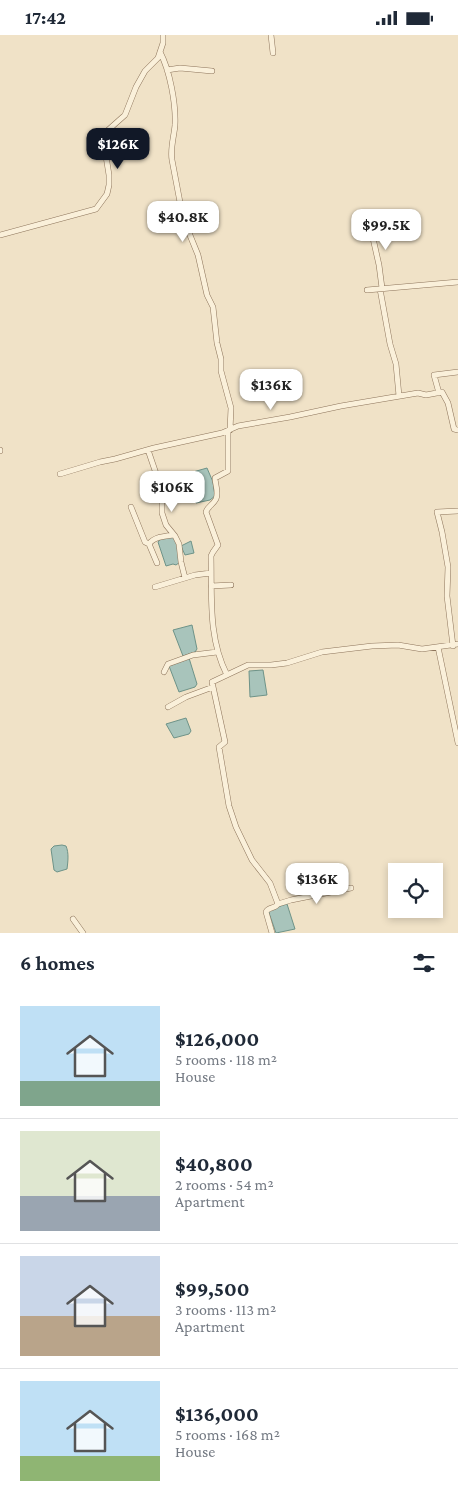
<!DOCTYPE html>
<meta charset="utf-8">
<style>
:root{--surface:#fff;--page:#f6f6f7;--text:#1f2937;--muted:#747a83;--line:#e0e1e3;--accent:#111827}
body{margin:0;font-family:"Crimson Pro",serif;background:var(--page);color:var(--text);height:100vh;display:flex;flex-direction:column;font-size:19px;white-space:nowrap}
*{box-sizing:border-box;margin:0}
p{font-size:16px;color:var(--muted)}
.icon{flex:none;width:28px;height:28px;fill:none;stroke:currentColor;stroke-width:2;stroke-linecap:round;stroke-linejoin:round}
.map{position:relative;height:898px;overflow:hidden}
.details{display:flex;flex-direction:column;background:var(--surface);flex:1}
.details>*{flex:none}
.fabs{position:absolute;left:388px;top:828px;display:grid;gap:10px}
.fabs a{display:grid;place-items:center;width:55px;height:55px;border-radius:0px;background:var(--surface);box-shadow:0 2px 8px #0003;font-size:25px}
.price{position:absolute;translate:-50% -42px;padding:0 11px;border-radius:10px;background:#fff;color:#222;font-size:16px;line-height:32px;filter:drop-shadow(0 1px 2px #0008)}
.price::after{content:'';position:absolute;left:50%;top:30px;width:15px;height:11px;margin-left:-8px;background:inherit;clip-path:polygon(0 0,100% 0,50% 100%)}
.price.selected{background:var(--accent);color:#fff}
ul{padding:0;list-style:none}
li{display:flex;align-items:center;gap:15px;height:125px;padding:0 20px}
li+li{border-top:1px solid var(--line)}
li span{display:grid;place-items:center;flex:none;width:140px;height:100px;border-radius:0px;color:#555}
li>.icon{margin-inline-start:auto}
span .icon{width:60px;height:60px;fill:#fffc;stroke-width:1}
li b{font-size:21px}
h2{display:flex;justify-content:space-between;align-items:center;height:60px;padding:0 20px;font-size:21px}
.status{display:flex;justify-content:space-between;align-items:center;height:35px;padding:0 25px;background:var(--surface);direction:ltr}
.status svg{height:14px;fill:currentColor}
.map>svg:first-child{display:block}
.water{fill:#a8c4bb;stroke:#6e9388}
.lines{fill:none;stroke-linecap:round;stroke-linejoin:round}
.minor-casing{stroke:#8d745b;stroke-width:6}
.minor{stroke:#faf0da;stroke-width:5}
</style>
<div class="status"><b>17:42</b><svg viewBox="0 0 49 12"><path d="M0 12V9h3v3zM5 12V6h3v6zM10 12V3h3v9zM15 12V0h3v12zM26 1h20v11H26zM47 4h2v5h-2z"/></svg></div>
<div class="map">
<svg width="458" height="898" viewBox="0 0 458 898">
<rect width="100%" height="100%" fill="#f0e2c7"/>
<!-- water -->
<path class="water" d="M 207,433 L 213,447 L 215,461 L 210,465 L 196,468 L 186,444 L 186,439 Z
M 174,501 L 179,513 L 180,527 L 176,530 L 173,529 L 166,531 L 158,507 L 161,503 Z
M 191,506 L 194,518 L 185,520 L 181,511 Z
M 192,590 L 197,614 L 195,617 L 183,621 L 173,595 Z
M 189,623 L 197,649 L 195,652 L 179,657 L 169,631 Z
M 263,635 L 267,660 L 250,662 L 249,636 Z
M 186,683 L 191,696 L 189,699 L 174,703 L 166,689 Z
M 62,810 L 66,811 C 69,818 68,826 67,834 L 57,837 L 54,835 L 51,814 L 54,811 Z
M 287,869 L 295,894 L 276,898 L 268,875 Z"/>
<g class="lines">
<defs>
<path id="minor" d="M 271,0 L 273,18
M 160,17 C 170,36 176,69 175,90 C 174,102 170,113 172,125 L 183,183 L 198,220 L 207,260 L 213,272 L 217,308 L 221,324 L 221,336 L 231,373 L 230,395
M 167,35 L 180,33 L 212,36
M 368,181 L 379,230 L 382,253
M 0,200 L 96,174 L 107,159 L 109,150 L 109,140 L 105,115 L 107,96 L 125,80 L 136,52 L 145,36 L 158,23 L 163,8 L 163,0
M 380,254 L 390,309 L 396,329 L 399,361
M 367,255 L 458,247
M 439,358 L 434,340 L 458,337
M 0,415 L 0,416
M 148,415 L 162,456 L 162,478 L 166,490 L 175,501 L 179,509 L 181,527 L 185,543
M 60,439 L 100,427 L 115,424 L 154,413 L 222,398 L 238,391 L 290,382 L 341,371 L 418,358 L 426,360 L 442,357 L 448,368 L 454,394 L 458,395
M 131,472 L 145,507 L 149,509 L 157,528
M 149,509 C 154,502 165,501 173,500
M 211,551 L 231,550
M 155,552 L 195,540 L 211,538
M 453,611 L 447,561 L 448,532 L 442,497 L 437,477 L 458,476
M 438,612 L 458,708
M 164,637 L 168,629 L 193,620 L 217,617
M 227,640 C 208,603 212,562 211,521 L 213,517 L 218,510 L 206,477 C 208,471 213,470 216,464 C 219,457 215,449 215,443 L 228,436 L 228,396
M 168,672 L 186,662 L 213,652
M 278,869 L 291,865 L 351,853
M 73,884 L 83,898
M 272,898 L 266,877 C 268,872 275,874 278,869 L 270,848 L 252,825 L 236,792 L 229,771 L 219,712 L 225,707 L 212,647 L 248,630 L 271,630 L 287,628 L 322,617 L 372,611 L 398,610 L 422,614 L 458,609"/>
</defs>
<!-- minor casing -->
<use href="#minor" class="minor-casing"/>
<!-- minor -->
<use href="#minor" class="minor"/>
</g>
</svg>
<div class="fabs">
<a><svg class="icon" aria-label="locate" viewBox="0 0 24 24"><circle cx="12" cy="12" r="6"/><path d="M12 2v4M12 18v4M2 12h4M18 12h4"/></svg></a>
</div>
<b class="price selected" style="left:118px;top:135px">$126K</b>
<b class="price" style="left:183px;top:208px">$40.8K</b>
<b class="price" style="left:386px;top:216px">$99.5K</b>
<b class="price" style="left:271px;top:376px">$136K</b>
<b class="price" style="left:172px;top:478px">$106K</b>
<b class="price" style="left:317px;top:870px">$136K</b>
</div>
<section class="details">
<h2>6 homes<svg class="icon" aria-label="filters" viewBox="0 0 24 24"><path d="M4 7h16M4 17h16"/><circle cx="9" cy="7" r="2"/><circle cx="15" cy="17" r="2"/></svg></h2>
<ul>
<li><span style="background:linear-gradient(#bfe0f5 75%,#7fa58c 0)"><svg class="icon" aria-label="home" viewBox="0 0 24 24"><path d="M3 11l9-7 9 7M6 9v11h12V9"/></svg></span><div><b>$126,000</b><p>5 rooms · 118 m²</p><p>House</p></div></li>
<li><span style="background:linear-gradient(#dfe7d0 65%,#9aa5b1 0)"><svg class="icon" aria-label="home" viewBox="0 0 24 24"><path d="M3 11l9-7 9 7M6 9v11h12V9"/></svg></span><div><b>$40,800</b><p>2 rooms · 54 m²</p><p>Apartment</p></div></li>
<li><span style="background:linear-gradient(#c9d6e8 60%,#b9a48a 0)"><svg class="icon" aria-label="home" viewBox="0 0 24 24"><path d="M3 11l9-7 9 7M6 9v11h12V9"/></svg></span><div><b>$99,500</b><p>3 rooms · 113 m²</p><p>Apartment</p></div></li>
<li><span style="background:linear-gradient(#bfe0f5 75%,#8fb573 0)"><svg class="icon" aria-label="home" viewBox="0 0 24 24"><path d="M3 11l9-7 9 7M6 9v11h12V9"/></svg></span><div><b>$136,000</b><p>5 rooms · 168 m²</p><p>House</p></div></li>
</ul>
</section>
